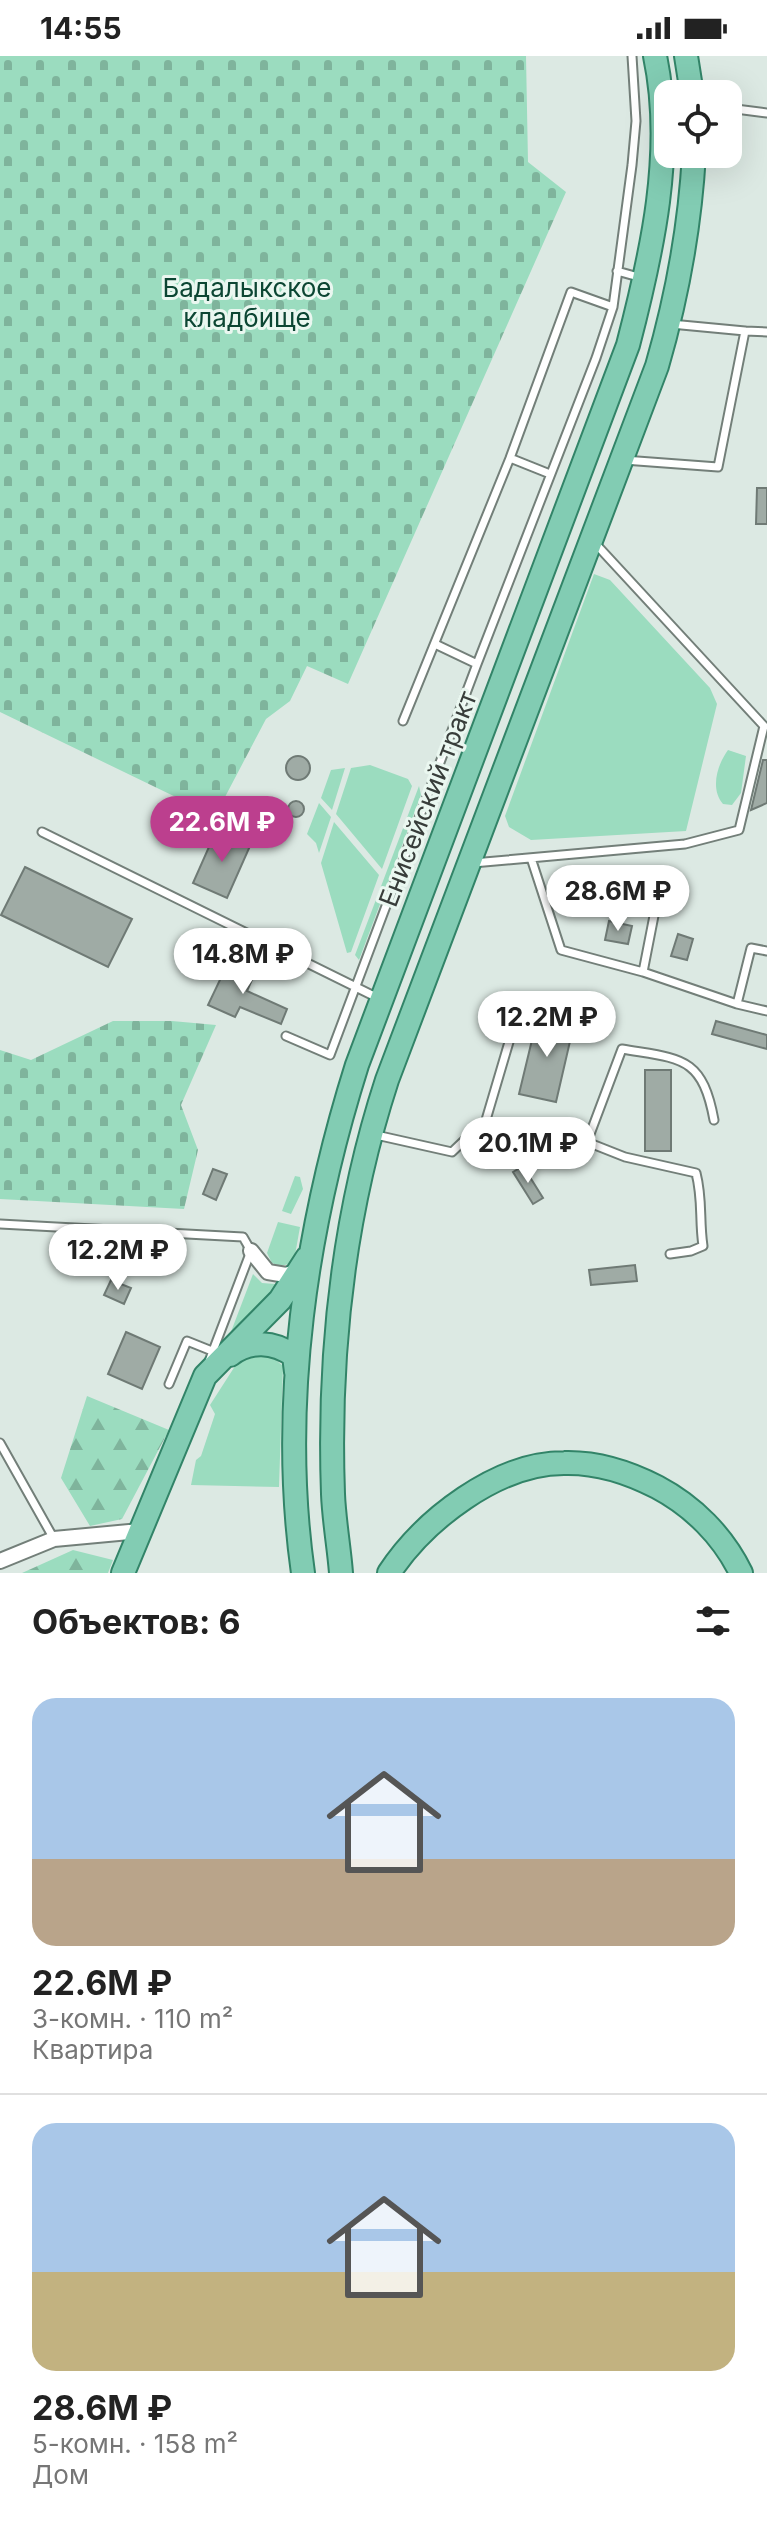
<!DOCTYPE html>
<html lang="ru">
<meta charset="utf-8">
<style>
:root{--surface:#fff;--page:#f2f2f2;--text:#222;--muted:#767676;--line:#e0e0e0;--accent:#bc3f8e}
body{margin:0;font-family:Inter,sans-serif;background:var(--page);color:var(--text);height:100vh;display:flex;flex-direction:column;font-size:30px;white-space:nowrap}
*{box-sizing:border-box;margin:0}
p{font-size:26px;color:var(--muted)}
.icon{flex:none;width:44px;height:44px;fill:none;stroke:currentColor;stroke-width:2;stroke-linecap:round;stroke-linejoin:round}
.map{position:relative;height:1517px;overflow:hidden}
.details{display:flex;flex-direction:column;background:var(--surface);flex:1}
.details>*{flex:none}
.buttons{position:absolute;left:654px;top:24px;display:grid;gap:16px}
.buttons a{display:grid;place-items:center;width:88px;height:88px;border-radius:16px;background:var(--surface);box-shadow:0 8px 32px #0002;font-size:40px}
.price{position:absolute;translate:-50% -68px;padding:0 18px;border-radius:28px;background:#fff;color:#222;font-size:26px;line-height:52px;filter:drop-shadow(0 2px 4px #0008)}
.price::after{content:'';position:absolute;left:50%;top:48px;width:24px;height:18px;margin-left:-12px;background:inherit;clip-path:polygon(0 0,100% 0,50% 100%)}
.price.selected{background:var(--accent);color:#fff}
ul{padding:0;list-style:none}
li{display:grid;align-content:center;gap:16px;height:424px;padding:0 32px}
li+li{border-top:2px solid var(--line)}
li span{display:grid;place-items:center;height:248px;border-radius:24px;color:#555}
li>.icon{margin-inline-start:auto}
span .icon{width:144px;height:144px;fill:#fffc;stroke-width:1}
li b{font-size:34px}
h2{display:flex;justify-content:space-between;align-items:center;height:96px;padding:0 32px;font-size:34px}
.status{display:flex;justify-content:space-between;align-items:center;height:56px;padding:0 40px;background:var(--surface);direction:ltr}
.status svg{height:22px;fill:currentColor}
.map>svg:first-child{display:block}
.green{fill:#9bdcbf}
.forest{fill:url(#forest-firs)}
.cemetery{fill:url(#cemetery-stones)}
.building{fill:#9faba5;stroke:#6f7a75;stroke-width:2}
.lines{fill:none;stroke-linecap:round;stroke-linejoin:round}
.lane-casing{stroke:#737f79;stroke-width:11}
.street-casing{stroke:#737f79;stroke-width:18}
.primary-casing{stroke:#328468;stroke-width:26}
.lane{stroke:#fff;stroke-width:7}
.street{stroke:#fff;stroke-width:14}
.primary{stroke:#82ccb3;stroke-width:22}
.labels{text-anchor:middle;stroke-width:6;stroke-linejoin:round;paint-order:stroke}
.park-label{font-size:26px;fill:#0c4633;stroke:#eaf7f0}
.street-label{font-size:26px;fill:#383d3a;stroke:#eaf7f0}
</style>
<div class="status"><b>14:55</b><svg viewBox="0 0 49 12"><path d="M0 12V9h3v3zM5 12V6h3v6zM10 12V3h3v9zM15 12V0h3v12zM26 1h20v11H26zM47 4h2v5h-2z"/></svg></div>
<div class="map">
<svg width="767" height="1517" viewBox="0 0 767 1517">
<defs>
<pattern id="forest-firs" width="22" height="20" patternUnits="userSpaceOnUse" patternTransform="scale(2)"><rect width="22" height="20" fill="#9bdcbf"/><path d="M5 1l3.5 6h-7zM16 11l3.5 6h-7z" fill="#7fb49c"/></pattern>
<pattern id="cemetery-stones" width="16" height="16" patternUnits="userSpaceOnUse" patternTransform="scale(2)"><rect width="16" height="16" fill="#9bdcbf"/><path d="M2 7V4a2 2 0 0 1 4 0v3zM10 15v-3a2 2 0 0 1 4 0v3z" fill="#7fb49c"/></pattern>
</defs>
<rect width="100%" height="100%" fill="#dce9e3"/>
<!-- green -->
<path class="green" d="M 594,518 L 610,524 L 710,632 L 717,648 L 686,775 L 531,784 L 509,771 L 505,760 Z
M 728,694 L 746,700 L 741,737 L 732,749 L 723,748 C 710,733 717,709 728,694 Z
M 370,709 L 408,723 L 412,730 L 382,813 L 336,758 L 351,712 Z
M 345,712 L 332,754 L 321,742 L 331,714 Z
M 419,730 L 421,739 L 359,904 L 355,899 Z
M 319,747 L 331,761 L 319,797 L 316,787 L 307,778 Z
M 334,766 L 379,819 L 351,896 L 347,897 L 321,807 Z
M 295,1120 L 300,1121 L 303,1133 L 291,1158 L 282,1155 Z
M 278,1166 L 300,1171 L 295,1199 L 289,1208 L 280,1210 L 272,1207 L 267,1197 Z
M 253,1218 L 262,1227 L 275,1228 L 274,1234 L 229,1281 Z
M 255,1299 L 270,1299 L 283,1310 L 279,1431 L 191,1429 L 196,1404 L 201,1400 L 215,1358 L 210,1349 L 237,1307 Z"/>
<!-- forest -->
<path class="forest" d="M 87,1340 L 169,1374 L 122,1463 L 90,1470 L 61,1422 Z
M 73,1494 L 113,1504 L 108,1517 L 22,1517 Z"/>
<!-- cemetery -->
<path class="cemetery" d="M 0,0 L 526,0 L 528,106 L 566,136 L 348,628 L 307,610 L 290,645 L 266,663 L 215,760 L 0,656 Z
M 113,965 L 172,965 L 216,969 L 181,1049 L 198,1094 L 184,1153 L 0,1143 L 0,994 L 31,1004 Z"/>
<!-- building -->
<path class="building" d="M 757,432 L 767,432 L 767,468 L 756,468 Z
M286 712a12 12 0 1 1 24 0a12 12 0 1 1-24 0Z
M 763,704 L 767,704 L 767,747 L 751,754 Z
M288 753a8 8 0 1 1 16 0a8 8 0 1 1-16 0Z
M 216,775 L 250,790 L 227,842 L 193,827 Z
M 25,811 L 132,863 L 108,911 L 1,859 Z
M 609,865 L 632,870 L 628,888 L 605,884 Z
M 678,878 L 693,883 L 687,904 L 671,900 Z
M 228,907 L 254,919 L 247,935 L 287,953 L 281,968 L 240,951 L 235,961 L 208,949 Z
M 538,959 L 574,968 L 556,1046 L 519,1038 Z
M 716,965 L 767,979 L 767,993 L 712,978 Z
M 645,1014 L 671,1014 L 671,1095 L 645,1095 Z
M 523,1110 L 543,1142 L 533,1148 L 513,1116 Z
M 213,1113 L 227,1118 L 216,1144 L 203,1138 Z
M 635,1209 L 637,1225 L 591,1229 L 589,1214 Z
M 111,1224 L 131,1232 L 124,1248 L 104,1239 Z
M 126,1276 L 160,1291 L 142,1333 L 108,1318 Z"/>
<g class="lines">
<defs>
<path id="lane" d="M 728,52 L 767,57
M 617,215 L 642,222
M 745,275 L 767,276
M 510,402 L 550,418
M 624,404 L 718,411 L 745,275 L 671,268
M 435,588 L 477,608
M 403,665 L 510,402 L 571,236 L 613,251
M 42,776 L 380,943
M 531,802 L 561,894 L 643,916 L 737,948 L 767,955
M 473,807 L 685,788 L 739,774 L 764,670 L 593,485
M 643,916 L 660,829
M 737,948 L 751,892 L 767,895
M 286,980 L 330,999 L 477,608 L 596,302 L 613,251 L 632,109 L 636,65 L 632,0
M 483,1074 L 517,959
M 376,1079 L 452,1096 L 474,1075 L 483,1074 L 587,1086 L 625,1101 L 696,1117 C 703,1144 699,1163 703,1190 L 691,1195 L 670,1198
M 587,1086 L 622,993 C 680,1003 702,999 714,1064
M 0,1168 L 243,1181 L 251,1195 L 208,1308
M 169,1328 L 187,1285 L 212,1295
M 0,1387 L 54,1483"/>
<path id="street" d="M 251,1195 L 268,1216 L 286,1219 L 300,1214
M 0,1505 L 54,1483 L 140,1475"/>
<path id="primary" d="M 686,0 L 692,38
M 230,1299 C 249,1284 274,1285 294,1300 L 296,1316
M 123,1517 L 205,1320 L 280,1244 L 307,1202
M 303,1517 C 279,1348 306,1171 357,1009 L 628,289 C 652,197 675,95 655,0
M 341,1517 C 339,1491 334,1464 333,1438 C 328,1299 344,1156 387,1024 L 657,310 C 677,241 690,170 694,98
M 389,1517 C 424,1464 497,1407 564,1407 C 597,1406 628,1416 657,1431 C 693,1450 723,1480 741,1517"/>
</defs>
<!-- lane casing -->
<use href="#lane" class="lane-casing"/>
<!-- street casing -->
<use href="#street" class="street-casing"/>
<!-- primary casing -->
<use href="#primary" class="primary-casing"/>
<!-- lane -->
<use href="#lane" class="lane"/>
<!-- street -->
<use href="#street" class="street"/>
<!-- primary -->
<use href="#primary" class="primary"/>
</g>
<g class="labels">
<!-- park labels -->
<g class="park-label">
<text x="247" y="241">Бадалыкское<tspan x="247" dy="30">кладбище</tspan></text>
</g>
<!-- street labels -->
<g class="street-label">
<text transform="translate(428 743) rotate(-69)" y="9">Енисейский тракт</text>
</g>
</g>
</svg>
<div class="buttons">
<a><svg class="icon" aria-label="locate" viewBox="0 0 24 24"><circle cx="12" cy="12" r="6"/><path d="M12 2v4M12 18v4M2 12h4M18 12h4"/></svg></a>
</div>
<b class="price selected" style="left:222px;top:808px">22.6M ₽</b>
<b class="price" style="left:618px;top:877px">28.6M ₽</b>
<b class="price" style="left:243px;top:940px">14.8M ₽</b>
<b class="price" style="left:547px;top:1003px">12.2M ₽</b>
<b class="price" style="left:528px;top:1129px">20.1M ₽</b>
<b class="price" style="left:118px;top:1236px">12.2M ₽</b>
</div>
<section class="details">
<h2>Объектов: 6<svg class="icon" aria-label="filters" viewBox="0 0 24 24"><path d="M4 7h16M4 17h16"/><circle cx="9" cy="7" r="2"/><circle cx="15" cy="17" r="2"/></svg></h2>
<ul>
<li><span style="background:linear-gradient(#a9c7e8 65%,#b9a48a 0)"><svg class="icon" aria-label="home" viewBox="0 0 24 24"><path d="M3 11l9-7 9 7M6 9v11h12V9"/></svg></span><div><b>22.6M ₽</b><p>3-комн. · 110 m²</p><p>Квартира</p></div></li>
<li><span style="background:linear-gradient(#a9c7e8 60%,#c2b280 0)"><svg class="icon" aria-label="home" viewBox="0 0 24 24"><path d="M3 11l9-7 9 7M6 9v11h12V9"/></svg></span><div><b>28.6M ₽</b><p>5-комн. · 158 m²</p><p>Дом</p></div></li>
</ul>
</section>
